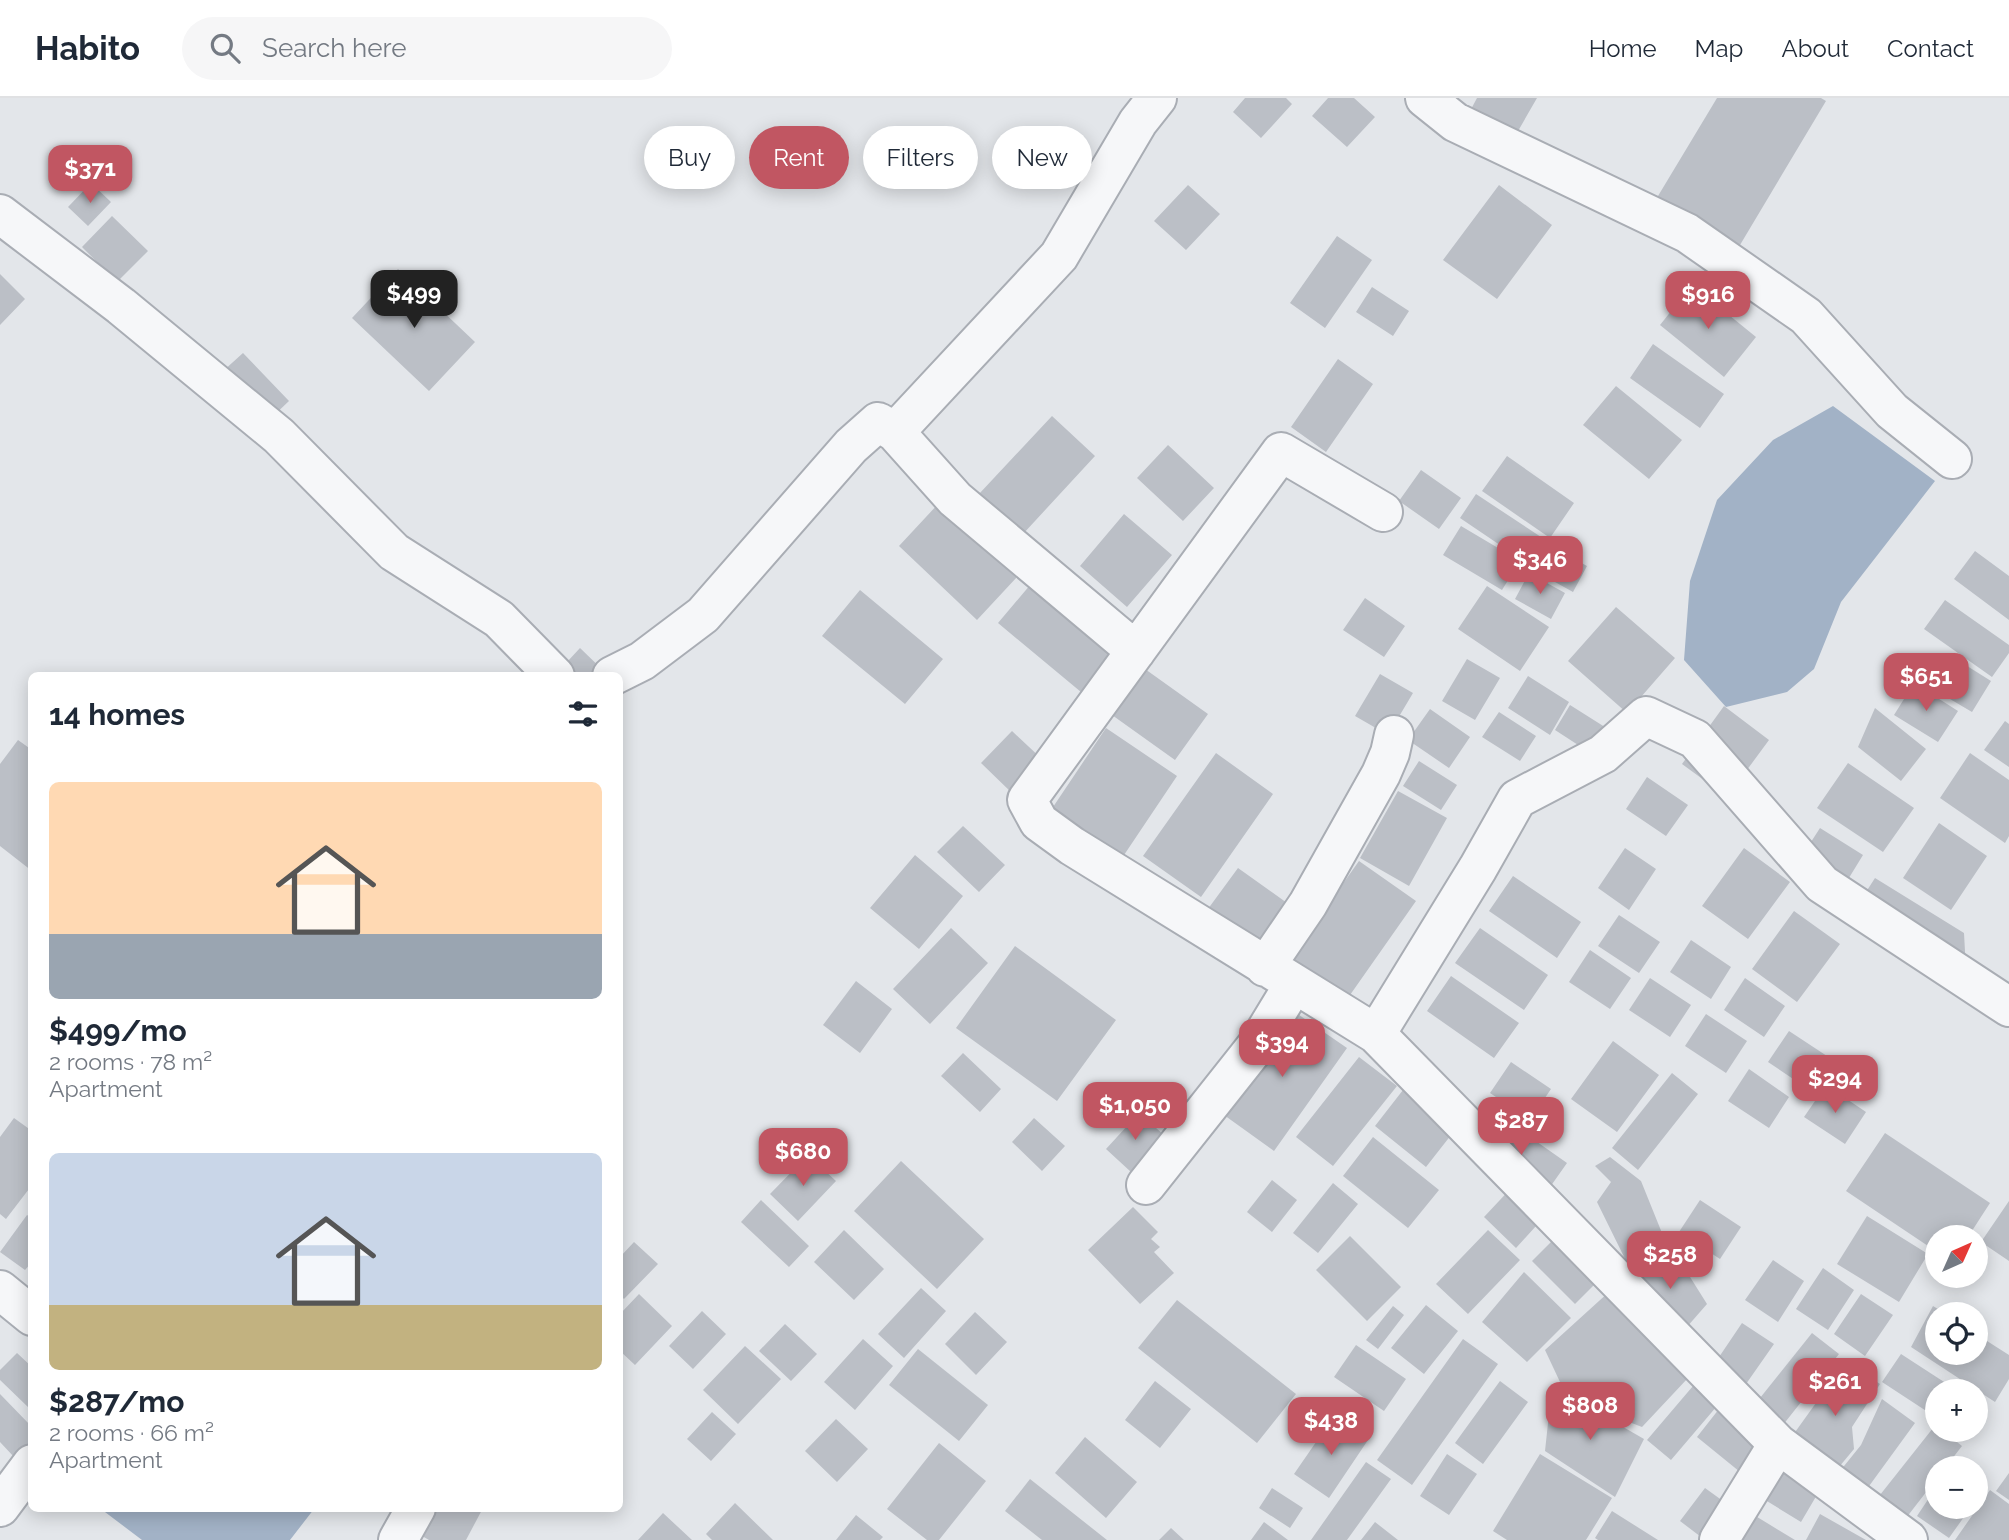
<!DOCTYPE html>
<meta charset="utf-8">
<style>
:root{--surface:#fff;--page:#f6f6f7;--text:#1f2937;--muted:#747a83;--line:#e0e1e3;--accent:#c15662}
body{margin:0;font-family:Raleway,sans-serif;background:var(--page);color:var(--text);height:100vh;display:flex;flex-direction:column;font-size:26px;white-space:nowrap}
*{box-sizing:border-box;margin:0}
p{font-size:23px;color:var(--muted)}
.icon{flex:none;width:38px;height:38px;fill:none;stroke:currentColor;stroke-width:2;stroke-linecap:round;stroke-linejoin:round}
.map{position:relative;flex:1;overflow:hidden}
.drawer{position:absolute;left:28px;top:574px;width:595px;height:840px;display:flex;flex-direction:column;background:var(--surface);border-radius:10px;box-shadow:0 4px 18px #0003}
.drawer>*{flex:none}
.banner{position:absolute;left:644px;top:28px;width:665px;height:63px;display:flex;gap:14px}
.needle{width:46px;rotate:45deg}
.buttons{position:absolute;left:1925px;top:1127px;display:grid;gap:14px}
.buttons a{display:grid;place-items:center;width:63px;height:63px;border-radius:50%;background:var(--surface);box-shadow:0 4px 18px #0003;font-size:35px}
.price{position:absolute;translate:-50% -60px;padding:0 16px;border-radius:14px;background:var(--accent);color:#fff;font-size:23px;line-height:46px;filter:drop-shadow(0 2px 4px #0008)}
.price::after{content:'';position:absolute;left:50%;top:42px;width:21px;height:16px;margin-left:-10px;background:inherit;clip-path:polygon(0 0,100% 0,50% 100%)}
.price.on{background:#222;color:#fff}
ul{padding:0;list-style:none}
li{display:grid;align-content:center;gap:14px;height:371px;padding:0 21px}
li span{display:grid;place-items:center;height:217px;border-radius:10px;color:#555}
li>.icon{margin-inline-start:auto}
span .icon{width:126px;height:126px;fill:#fffc;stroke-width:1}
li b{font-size:30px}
h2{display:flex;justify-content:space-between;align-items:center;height:84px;padding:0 21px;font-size:30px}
.pill{padding:0 24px;border-radius:32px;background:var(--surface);box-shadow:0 4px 18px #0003;font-size:24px;line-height:63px}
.pill.on{background:var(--accent);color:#fff}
header{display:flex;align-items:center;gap:42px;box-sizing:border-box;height:98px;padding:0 35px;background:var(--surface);border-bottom:2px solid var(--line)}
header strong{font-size:33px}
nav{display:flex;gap:38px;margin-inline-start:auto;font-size:24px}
.search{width:490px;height:63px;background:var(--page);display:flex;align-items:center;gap:18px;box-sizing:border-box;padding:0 24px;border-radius:38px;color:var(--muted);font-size:26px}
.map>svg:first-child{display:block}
.water{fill:#a2b2c6}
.building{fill:#bbbfc6}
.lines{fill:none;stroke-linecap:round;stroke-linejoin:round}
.minor-casing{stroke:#a9adb4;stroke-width:42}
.minor{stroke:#f6f7f9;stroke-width:38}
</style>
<header>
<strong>Habito</strong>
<div class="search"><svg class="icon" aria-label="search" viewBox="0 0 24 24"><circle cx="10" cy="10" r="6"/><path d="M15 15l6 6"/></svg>Search here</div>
<nav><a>Home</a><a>Map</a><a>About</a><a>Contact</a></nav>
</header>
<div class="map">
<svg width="2009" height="1442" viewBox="0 0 2009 1442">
<rect width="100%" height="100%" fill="#e3e6ea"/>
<!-- water -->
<path class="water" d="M 1833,308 L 1935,383 L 1841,504 L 1814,571 L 1787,594 L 1726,609 L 1684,562 L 1690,483 L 1717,402 L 1773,342 Z
M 101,1411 L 314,1411 L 290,1442 L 142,1442 Z"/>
<!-- building -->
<path class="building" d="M 1245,0 L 1286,0 L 1292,6 L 1261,40 L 1233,14 Z
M 1328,0 L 1354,0 L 1375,19 L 1347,49 L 1312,18 Z
M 1477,0 L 1537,0 L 1514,40 L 1469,15 Z
M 1717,0 L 1821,0 L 1826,3 L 1737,152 L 1655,103 Z
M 91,85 L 111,104 L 88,128 L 68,109 Z
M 1188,87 L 1220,116 L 1186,152 L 1154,123 Z
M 1499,87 L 1552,127 L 1497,201 L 1443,162 Z
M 112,118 L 148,153 L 117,184 L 82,149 Z
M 1337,138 L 1372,162 L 1325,230 L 1290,205 Z
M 398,171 L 475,244 L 429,293 L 352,220 Z
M 0,176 L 25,201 L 0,227 Z
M 1692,187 L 1756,239 L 1724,279 L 1660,227 Z
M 1372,189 L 1409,213 L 1393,238 L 1356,214 Z
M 1653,246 L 1724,296 L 1700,330 L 1630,280 Z
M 243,255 L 289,303 L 268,323 L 222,274 Z
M 1338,261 L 1373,286 L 1326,354 L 1291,329 Z
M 1616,288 L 1682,342 L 1649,381 L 1583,327 Z
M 1052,318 L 1095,358 L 1023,436 L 979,396 Z
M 1168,347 L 1214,390 L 1183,423 L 1137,380 Z
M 1507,358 L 1574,405 L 1550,440 L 1482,393 Z
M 1421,372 L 1461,400 L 1439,431 L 1399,403 Z
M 1476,396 L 1541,439 L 1525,464 L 1460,420 Z
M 939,405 L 1017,479 L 977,522 L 899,448 Z
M 1124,416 L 1172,457 L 1127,509 L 1080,468 Z
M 1461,428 L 1520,463 L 1502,492 L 1443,457 Z
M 1551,448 L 1587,468 L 1573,494 L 1537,474 Z
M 1975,453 L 2009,478 L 2009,522 L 1954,481 Z
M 1529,475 L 1565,495 L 1551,521 L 1515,501 Z
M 1036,480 L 1118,549 L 1081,594 L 998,525 Z
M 1487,488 L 1549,529 L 1520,573 L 1458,531 Z
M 860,492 L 943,561 L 905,606 L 822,538 Z
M 1365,500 L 1405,528 L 1384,559 L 1343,532 Z
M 1945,502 L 2009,547 L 2009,555 L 1992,579 L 1924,531 Z
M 1616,509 L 1675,560 L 1627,615 L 1568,563 Z
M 580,550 L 609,578 L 554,578 Z
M 1948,556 L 1991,583 L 1972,614 L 1928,588 Z
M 1467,561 L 1500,580 L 1475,622 L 1442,603 Z
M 1145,571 L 1208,616 L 1175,662 L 1112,617 Z
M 1380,576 L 1413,595 L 1388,637 L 1355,618 Z
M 1528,578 L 1569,604 L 1550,637 L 1508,610 Z
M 1914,585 L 1958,613 L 1938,644 L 1894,617 Z
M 1570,607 L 1608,631 L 1592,656 L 1555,632 Z
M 1724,608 L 1769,642 L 1727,699 L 1682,666 Z
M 1875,610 L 1926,651 L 1901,683 L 1858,649 Z
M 1430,611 L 1470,639 L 1449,670 L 1408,642 Z
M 1499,614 L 1536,638 L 1520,663 L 1482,639 Z
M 2005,623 L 2009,626 L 2009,669 L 1984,652 Z
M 1106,630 L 1177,678 L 1120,763 L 1049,715 Z
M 1012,633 L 1044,663 L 1013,696 L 981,665 Z
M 18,642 L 32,652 L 32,773 L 0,748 L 0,666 Z
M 1216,655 L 1273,696 L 1201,799 L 1143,758 Z
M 1970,655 L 2009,682 L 2009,738 L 2005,745 L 1940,700 Z
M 1419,663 L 1457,687 L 1441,712 L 1403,688 Z
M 1848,665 L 1914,710 L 1883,754 L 1817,710 Z
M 1647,679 L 1688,707 L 1666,738 L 1626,711 Z
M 1398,693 L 1447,720 L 1409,788 L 1360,760 Z
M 1939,725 L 1987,758 L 1951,812 L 1903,780 Z
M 963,728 L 1005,767 L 979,794 L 937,754 Z
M 1820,730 L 1863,757 L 1844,788 L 1800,761 Z
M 1625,750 L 1656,771 L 1629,812 L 1598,790 Z
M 1744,750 L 1790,784 L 1748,841 L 1702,808 Z
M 915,757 L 963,798 L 919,851 L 870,810 Z
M 1359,763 L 1416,803 L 1343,907 L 1286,866 Z
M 1238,770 L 1301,815 L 1268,861 L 1205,815 Z
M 1513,778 L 1581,824 L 1557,860 L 1489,813 Z
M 1875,780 L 1964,835 L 1966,872 L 1848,822 Z
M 1794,813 L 1840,846 L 1797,904 L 1752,871 Z
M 1619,817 L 1660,844 L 1639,875 L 1598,848 Z
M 951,830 L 988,865 L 930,926 L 893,891 Z
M 1480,830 L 1548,877 L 1524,912 L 1455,865 Z
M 1691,842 L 1731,869 L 1711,901 L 1670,874 Z
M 1015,848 L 1116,922 L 1057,1003 L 956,930 Z
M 1590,852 L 1631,880 L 1610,911 L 1569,884 Z
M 1451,878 L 1519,925 L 1494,960 L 1427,913 Z
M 1650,880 L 1691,907 L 1670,939 L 1629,912 Z
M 1745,880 L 1785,908 L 1764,939 L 1724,912 Z
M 856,883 L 892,911 L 860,955 L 823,927 Z
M 1289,910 L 1347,950 L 1274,1053 L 1217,1012 Z
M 1706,916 L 1747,943 L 1726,975 L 1685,948 Z
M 1789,933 L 1830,960 L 1808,991 L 1768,964 Z
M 1613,943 L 1659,977 L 1617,1034 L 1571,1001 Z
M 963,955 L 1001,991 L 980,1014 L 941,978 Z
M 1359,959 L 1397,988 L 1333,1068 L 1296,1039 Z
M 1511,964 L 1551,991 L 1530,1022 L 1490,995 Z
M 1749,971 L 1789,999 L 1769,1030 L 1728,1003 Z
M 1672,975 L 1698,996 L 1638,1072 L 1612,1050 Z
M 1826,987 L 1866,1014 L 1845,1046 L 1804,1019 Z
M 1403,992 L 1455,1032 L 1426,1069 L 1375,1028 Z
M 1139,1015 L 1164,1037 L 1131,1074 L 1106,1051 Z
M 1500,1018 L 1567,1065 L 1543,1099 L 1475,1053 Z
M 14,1020 L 32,1033 L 32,1087 L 6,1121 L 0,1116 L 0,1039 Z
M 1034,1020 L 1065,1048 L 1042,1073 L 1012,1044 Z
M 1885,1035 L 1990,1105 L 1968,1139 L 1937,1139 L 1937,1154 L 1846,1093 Z
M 1373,1039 L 1439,1092 L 1408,1130 L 1343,1078 Z
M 808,1057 L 836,1083 L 798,1123 L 770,1096 Z
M 1610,1059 L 1641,1083 L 1664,1140 L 1631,1173 L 1597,1104 L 1611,1084 L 1595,1068 Z
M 901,1063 L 984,1141 L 937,1191 L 854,1113 Z
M 1272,1082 L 1297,1102 L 1272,1134 L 1247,1114 Z
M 1333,1085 L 1358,1106 L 1318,1155 L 1293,1135 Z
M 1514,1087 L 1546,1117 L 1516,1150 L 1484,1119 Z
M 761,1102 L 809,1148 L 789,1169 L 741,1124 Z
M 1700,1102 L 1741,1129 L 1720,1161 L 1679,1134 Z
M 2009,1103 L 2009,1163 L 1981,1144 Z
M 1133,1109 L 1158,1134 L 1151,1141 L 1160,1149 L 1154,1154 L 1174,1175 L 1140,1206 L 1088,1152 Z
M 27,1117 L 32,1120 L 32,1164 L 25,1172 L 0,1154 Z
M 1867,1118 L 1928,1156 L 1899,1204 L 1837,1166 Z
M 844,1132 L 884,1171 L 854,1202 L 814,1164 Z
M 1488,1132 L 1520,1162 L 1468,1216 L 1436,1186 Z
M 1559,1136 L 1602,1179 L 1575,1206 L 1532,1163 Z
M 1350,1138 L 1401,1189 L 1367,1223 L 1316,1172 Z
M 634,1144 L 658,1166 L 624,1201 L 620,1197 L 620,1159 Z
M 1670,1147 L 1707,1206 L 1679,1238 L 1630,1188 Z
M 1773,1162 L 1804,1183 L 1778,1224 L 1745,1202 Z
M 1823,1170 L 1854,1192 L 1828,1232 L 1796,1211 Z
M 1524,1174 L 1571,1220 L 1527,1264 L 1482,1224 Z
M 921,1190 L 946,1213 L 904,1260 L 878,1236 Z
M 1610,1193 L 1688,1280 L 1642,1329 L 1611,1317 L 1560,1284 L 1545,1252 Z
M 639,1196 L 672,1228 L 635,1267 L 620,1253 L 620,1216 Z
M 1861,1196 L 1893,1217 L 1865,1258 L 1834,1236 Z
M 1177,1202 L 1296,1296 L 1257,1345 L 1138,1250 Z
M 1426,1207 L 1458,1233 L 1424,1276 L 1391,1250 Z
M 1393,1208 L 1404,1217 L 1378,1251 L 1366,1242 Z
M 1933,1208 L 1946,1216 L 1937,1216 L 1937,1255 L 1976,1255 L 1976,1236 L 2009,1257 L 2009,1281 L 1995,1304 L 1911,1249 Z
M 702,1213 L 726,1236 L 693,1271 L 669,1248 Z
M 975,1214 L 1007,1244 L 976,1277 L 945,1246 Z
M 1742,1225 L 1774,1246 L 1746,1286 L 1715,1265 Z
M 785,1226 L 817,1256 L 791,1283 L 759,1253 Z
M 1812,1235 L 1839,1256 L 1779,1332 L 1752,1310 Z
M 863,1241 L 893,1268 L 855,1312 L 824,1284 Z
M 1463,1241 L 1498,1266 L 1412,1387 L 1377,1362 Z
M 1356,1247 L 1406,1281 L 1384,1313 L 1334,1279 Z
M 745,1248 L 781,1281 L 738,1326 L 703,1292 Z
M 918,1251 L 988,1307 L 959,1343 L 889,1287 Z
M 17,1255 L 32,1269 L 32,1306 L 28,1309 L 0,1282 L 0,1272 Z
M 1901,1256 L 1958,1293 L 1937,1293 L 1937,1320 L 1882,1284 Z
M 1846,1263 L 1880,1286 L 1852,1329 L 1854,1351 L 1834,1375 L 1788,1344 Z
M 1155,1283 L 1191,1311 L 1160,1350 L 1125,1322 Z
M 1500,1283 L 1528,1304 L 1483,1366 L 1455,1345 Z
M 1552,1288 L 1644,1341 L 1615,1399 L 1545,1353 Z
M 1693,1288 L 1717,1308 L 1671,1362 L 1647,1342 Z
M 0,1296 L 32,1329 L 32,1342 L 14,1359 L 0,1344 Z
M 1882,1301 L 1915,1325 L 1864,1395 L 1836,1378 L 1861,1347 Z
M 1719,1311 L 1768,1351 L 1745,1378 L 1697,1339 Z
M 712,1314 L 736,1336 L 711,1363 L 687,1341 Z
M 1334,1318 L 1368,1342 L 1329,1400 L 1294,1376 Z
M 836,1321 L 868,1351 L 837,1384 L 805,1353 Z
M 1937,1325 L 1937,1332 L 1942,1332 L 1962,1348 L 1945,1370 L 1937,1370 L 1937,1380 L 1903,1424 L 1876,1402 Z
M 1085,1339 L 1137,1384 L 1106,1420 L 1055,1375 Z
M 939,1345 L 986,1383 L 939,1442 L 927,1442 L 887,1411 Z
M 1447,1356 L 1477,1376 L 1449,1417 L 1420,1398 Z
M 1540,1356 L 1612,1400 L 1586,1442 L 1507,1442 L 1493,1433 Z
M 1780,1358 L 1821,1390 L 1801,1424 L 1757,1397 Z
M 1366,1364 L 1391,1381 L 1347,1442 L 1311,1442 Z
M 2009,1375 L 2009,1402 L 1996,1393 Z
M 1976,1378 L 1987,1386 L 1976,1402 Z
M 1030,1381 L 1107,1442 L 1042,1442 L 1005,1413 Z
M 1937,1388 L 1937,1409 L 1971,1409 L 1949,1440 L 1917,1418 Z
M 1272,1390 L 1303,1410 L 1290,1430 L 1259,1410 Z
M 1705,1390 L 1734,1411 L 1705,1442 L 1680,1423 Z
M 1990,1392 L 2009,1406 L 2009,1442 L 1955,1442 Z
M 735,1405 L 773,1442 L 712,1442 L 706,1436 Z
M 431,1410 L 483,1410 L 466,1442 L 429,1442 L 417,1435 Z
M 1744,1411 L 1795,1442 L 1726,1442 Z
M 1612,1413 L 1658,1442 L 1598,1442 L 1595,1440 Z
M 663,1415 L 692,1442 L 638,1442 Z
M 1820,1416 L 1866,1442 L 1806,1442 Z
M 856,1417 L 883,1439 L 880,1442 L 836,1442 Z
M 1264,1424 L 1288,1442 L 1251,1442 Z
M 1375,1424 L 1398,1442 L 1361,1442 Z
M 1171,1430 L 1184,1442 L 1159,1442 Z"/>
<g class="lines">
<defs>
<path id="minor" d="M 1425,0 L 1455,24 L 1687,135 L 1806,218 L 1892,313 L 1952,361
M 0,116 L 121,208 L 279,338 L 394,454 L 499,521 L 555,578
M 895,334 L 1059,158 L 1138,24 L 1157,0
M 612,578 L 642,563 L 703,517 L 851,348 L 878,324 L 895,334 L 955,401 L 1136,553
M 1265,869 L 1308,806 L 1381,676 L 1390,655 L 1394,637
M 1376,936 L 1072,748 L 1039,724 L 1027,702 L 1281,354 L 1383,414
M 1146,1087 L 1257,947 L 1294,886
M 0,1192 L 32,1218
M 0,1409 L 32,1366
M 398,1442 L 416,1410
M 1719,1442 L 1778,1346
M 1908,1442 L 1778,1346 L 1376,936 L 1478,770 L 1517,701 L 1603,656 L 1646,618 L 1695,641 L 1822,786 L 2009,909"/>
</defs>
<!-- minor casing -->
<use href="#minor" class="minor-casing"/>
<!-- minor -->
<use href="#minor" class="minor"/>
</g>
</svg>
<div class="buttons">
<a><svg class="needle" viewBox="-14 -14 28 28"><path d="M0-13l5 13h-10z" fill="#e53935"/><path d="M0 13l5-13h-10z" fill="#747a83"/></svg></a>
<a><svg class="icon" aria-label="locate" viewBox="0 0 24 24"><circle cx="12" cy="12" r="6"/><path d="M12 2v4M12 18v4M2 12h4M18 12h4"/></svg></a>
<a>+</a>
<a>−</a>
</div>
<b class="price" style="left:90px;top:107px">$371</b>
<b class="price on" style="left:414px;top:232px">$499</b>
<b class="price" style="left:1708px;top:233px">$916</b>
<b class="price" style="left:1540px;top:498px">$346</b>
<b class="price" style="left:1926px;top:615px">$651</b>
<b class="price" style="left:1282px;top:981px">$394</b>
<b class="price" style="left:1835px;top:1017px">$294</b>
<b class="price" style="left:1135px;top:1044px">$1,050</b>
<b class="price" style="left:1521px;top:1059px">$287</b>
<b class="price" style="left:803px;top:1090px">$680</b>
<b class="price" style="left:1670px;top:1193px">$258</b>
<b class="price" style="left:1835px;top:1320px">$261</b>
<b class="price" style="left:1590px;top:1344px">$808</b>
<b class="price" style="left:1331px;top:1359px">$438</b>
<div class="banner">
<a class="pill">Buy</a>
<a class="pill on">Rent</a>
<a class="pill">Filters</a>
<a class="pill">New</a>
</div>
<section class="drawer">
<h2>14 homes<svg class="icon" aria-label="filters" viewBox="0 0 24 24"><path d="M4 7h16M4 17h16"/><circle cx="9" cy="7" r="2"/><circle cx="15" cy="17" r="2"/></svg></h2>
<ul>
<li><span style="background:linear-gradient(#ffd9b3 70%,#9aa5b1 0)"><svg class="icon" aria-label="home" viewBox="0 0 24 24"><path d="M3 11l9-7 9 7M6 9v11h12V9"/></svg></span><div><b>$499/mo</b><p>2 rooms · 78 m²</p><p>Apartment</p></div></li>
<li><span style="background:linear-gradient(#c9d6e8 70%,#c2b280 0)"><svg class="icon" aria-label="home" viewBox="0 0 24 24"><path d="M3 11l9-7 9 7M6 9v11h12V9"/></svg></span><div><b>$287/mo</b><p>2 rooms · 66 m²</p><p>Apartment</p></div></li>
</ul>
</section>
</div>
